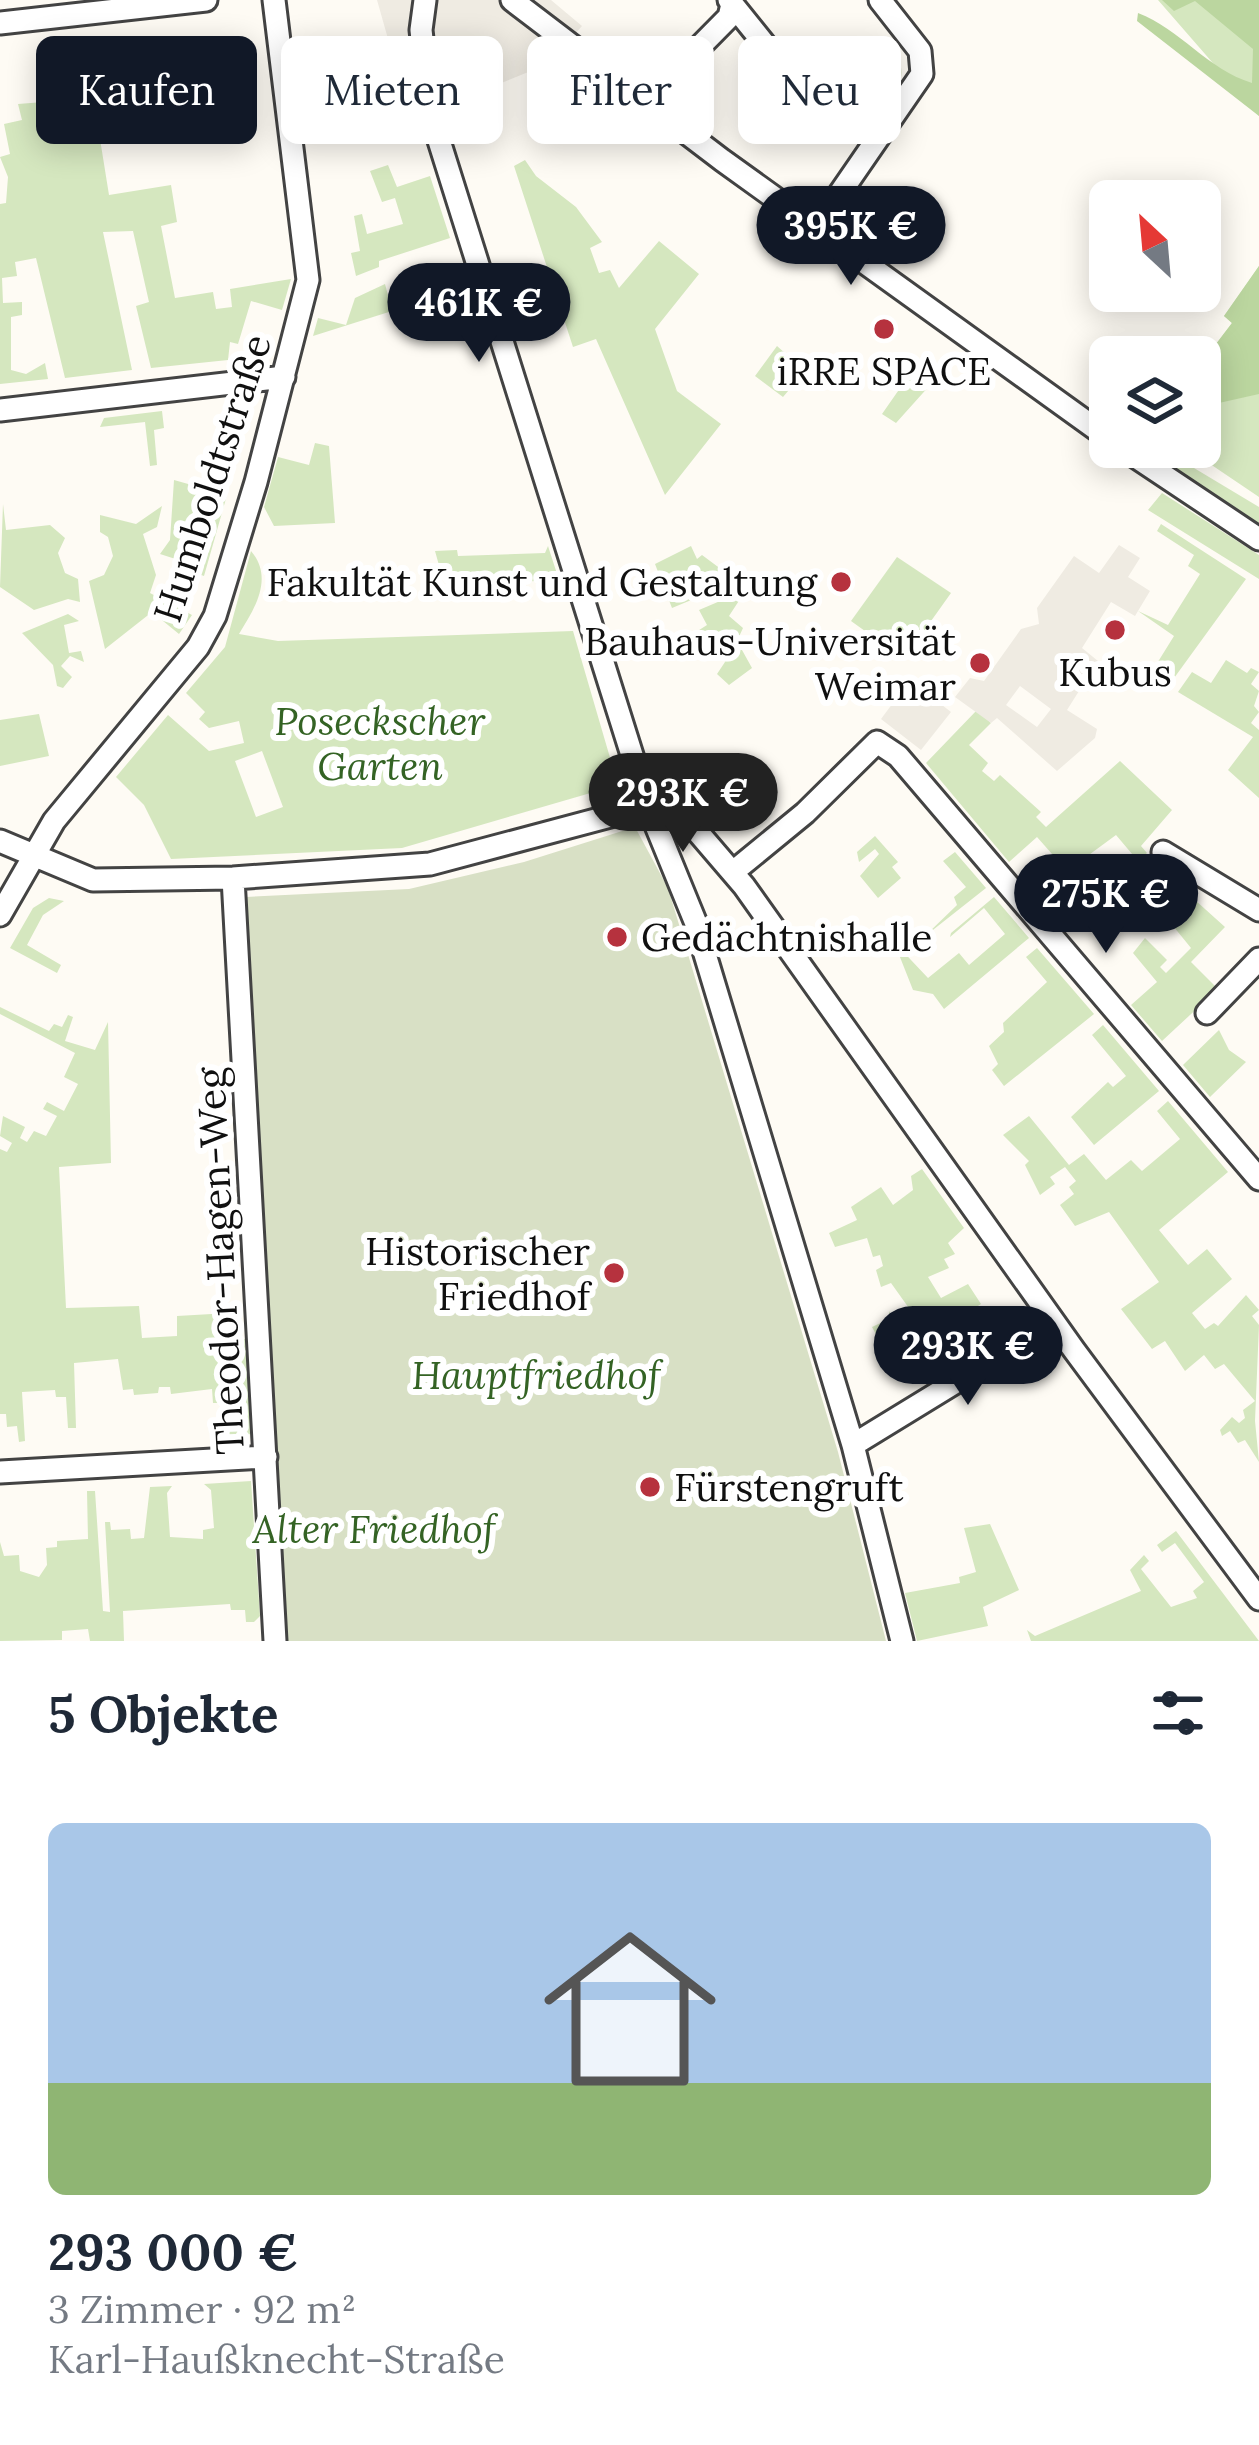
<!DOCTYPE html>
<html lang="de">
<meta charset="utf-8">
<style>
:root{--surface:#fff;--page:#f6f6f7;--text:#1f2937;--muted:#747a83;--line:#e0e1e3;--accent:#111827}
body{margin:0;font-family:Lora,serif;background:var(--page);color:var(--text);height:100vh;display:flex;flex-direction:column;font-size:45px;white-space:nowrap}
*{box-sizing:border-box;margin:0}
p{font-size:39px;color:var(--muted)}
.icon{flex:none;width:66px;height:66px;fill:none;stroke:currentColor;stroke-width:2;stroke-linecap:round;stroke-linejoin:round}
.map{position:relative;height:1641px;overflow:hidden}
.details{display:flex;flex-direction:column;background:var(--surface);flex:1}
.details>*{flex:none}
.banner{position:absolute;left:36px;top:36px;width:1188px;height:108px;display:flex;gap:24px}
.needle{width:78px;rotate:334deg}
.buttons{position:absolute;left:1089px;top:180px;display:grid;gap:24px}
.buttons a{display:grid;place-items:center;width:132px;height:132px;border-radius:18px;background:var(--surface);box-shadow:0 6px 30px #0003;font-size:60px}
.price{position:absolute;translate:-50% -102px;padding:0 27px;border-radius:42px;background:var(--accent);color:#fff;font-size:39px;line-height:78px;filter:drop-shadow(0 3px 6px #0008)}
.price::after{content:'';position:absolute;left:50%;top:72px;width:36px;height:27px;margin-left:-18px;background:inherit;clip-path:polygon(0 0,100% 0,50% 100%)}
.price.current{background:#222;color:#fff}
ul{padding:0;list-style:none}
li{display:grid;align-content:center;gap:24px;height:636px;padding:0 48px}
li+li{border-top:3px solid var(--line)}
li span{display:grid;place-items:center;height:372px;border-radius:18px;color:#555}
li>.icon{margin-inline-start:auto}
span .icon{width:216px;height:216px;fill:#fffc;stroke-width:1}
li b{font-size:51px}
h2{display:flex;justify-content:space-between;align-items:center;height:144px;padding:0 48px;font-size:51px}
.pill{padding:0 42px;border-radius:18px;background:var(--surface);box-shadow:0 6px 30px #0003;font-size:42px;line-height:108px}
.pill.current{background:var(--accent);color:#fff}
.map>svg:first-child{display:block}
.green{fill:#d5e7bf;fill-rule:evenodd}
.forest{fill:#bbd69f}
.cemetery{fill:#d8e0c5}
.plaza{fill:#efebe2;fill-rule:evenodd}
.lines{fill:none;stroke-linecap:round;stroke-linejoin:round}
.minor-casing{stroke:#434343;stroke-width:27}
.minor{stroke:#fff;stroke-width:21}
.poi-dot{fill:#b6323e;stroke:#fff;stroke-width:4.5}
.labels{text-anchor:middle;stroke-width:12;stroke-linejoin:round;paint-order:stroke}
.poi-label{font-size:39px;fill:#101010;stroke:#fff;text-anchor:end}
.street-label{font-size:39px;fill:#101010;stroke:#fff}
.park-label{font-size:39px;font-style:italic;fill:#346324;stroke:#fff}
</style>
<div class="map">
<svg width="1259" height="1641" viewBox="0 0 1259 1641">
<rect width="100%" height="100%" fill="#fefbf4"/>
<!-- green -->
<path class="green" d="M 1158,0 L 1259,0 L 1259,116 Z
M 892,50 C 911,74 898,86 883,109 L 865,96 L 856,107 L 845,100 L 832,118 L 785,73 L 798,62 L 829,101 L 891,57 Z
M 196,90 L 203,124 L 100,139 L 109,195 L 171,185 L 177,222 L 161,226 L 175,298 L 213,292 L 216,309 L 232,307 L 230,289 L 291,279 L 282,310 L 251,301 L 238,344 L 230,342 L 228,360 L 151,368 L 136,306 L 149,302 L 133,231 L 103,232 L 132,370 L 65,378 L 36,258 L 15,262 L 17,276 L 2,278 L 3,303 L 22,302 L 22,315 L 11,317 L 11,370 L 26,374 L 45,363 L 48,379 L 0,384 L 0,204 L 6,203 L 8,177 L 0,157 L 10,154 L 4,124 L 22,120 L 18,104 Z
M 525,160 L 536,176 L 576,207 L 602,242 L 590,248 L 599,273 L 610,270 L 619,288 L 659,241 L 699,274 L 655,329 L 677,391 L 721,424 L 665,495 L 596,339 L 573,347 L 514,166 Z
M 388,165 L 397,187 L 430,176 L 450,238 L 379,261 L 379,267 L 356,276 L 351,253 L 360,251 L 354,216 L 362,214 L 367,234 L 403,224 L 395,198 L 382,202 L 370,171 Z
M 1259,266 L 1259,497 L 1185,447 L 1200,447 L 1200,418 L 1210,405 L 1200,395 L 1200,365 L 1232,323 L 1224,316 Z
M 385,284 L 392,311 L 313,336 L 318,318 L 346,325 L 355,298 Z
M 777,346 L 805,371 L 783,397 L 755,376 Z
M 912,371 L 931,384 L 896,423 L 882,414 Z
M 162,411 L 164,428 L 154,430 L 157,465 L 150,466 L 145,422 L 100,427 L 104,418 Z
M 315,443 L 329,446 L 335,523 L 274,526 L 264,507 L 278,457 L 309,465 Z
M 1179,459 L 1259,507 L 1259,527 L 1173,469 Z
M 174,480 L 227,495 L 204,576 L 190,571 L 191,564 L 160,554 L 170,540 Z
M 1162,493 L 1259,555 L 1259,579 L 1148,510 Z
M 3,504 L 6,530 L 50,525 L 65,538 L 58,553 L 65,573 L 78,579 L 80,602 L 68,599 L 34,610 L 0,587 Z
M 162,506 L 157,527 L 143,534 L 156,575 L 150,593 L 192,615 L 179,634 L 152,612 L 105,649 L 89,581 L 104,575 L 113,556 L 108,537 L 100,532 L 100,515 L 136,524 Z
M 1161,524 L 1246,579 L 1169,685 L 1151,673 L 1174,636 L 1138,611 L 1168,625 L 1200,574 L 1188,566 L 1194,555 L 1157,531 Z
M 548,546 L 559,580 L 463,584 L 442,576 L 435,551 L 457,550 L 458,556 L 545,553 Z
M 691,546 L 697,559 L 702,555 L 737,581 L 672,608 L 655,564 Z
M 251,551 C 275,579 253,611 239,634 L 278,641 L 573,631 L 618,785 L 402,848 L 171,859 L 144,805 L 116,777 L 168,715 L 209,751 L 244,743 L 239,721 L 209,728 L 199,719 L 205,712 L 186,693 L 225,647 ZM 262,751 L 283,807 L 256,817 L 235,761 Z
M 897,557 L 951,593 L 904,659 L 851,621 Z
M 746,590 L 729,616 L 743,628 L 737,641 L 752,668 L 729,685 L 717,674 L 725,662 L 720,649 L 704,655 L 696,632 L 707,625 L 699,610 Z
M 68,614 L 79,621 L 64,625 L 69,653 L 81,651 L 84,662 L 70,656 L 61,666 L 72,677 L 63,688 L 57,686 L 53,665 L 22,633 Z
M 1226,660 L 1247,673 L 1251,668 L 1259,672 L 1251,684 L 1259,691 L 1254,706 L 1259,712 L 1251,723 L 1259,730 L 1259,798 L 1228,770 L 1253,737 L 1178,692 L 1192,672 L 1211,683 Z
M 977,710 L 991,723 L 969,745 L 988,763 L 982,771 L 994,781 L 1000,775 L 1041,812 L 1036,817 L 1046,827 L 1120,761 L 1172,810 L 1141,846 L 1147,853 L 1138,861 L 1116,835 L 1067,871 L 1037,837 L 1009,862 L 926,763 Z
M 39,714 L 49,756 L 0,766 L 0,720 Z
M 875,836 L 898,862 L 892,867 L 901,878 L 878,898 L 860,876 L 879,854 L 875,849 L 859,862 L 857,852 Z
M 955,852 L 986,888 L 924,937 L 957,905 L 954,897 L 966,887 L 943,861 Z
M 1165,873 L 1225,927 L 1191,962 L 1218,989 L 1162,1041 L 1131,1005 L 1157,982 L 1133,953 L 1145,938 L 1167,960 L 1160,967 L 1166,973 L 1191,948 L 1169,921 L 1159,931 L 1155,927 L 1160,910 L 1141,893 Z
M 994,897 L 1029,938 L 944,1009 L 933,994 L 913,990 L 894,942 L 928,978 L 959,953 L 969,965 L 1005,934 L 984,908 L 950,937 L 951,933 Z
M 49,898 L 64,901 L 43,915 L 27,945 L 61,965 L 57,973 L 10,948 L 33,908 Z
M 1037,948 L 1094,1014 L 1004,1086 L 992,1070 L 998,1064 L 989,1046 L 1004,1032 L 1003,1023 L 1047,982 L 1026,957 Z
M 0,1007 L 49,1031 L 54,1024 L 62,1027 L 68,1015 L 73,1017 L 65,1041 L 95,1050 L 108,1022 L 111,1163 L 59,1167 L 66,1308 L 139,1306 L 142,1338 L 177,1336 L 177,1316 L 229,1313 L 233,1339 L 251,1339 L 257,1420 L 252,1434 L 214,1437 L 222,1403 L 213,1403 L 212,1389 L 171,1394 L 170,1387 L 159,1387 L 158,1393 L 134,1395 L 133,1389 L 123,1390 L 118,1359 L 74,1363 L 76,1428 L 68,1428 L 66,1397 L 56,1397 L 55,1390 L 22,1392 L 25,1441 L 19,1442 L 17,1426 L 7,1427 L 6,1414 L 0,1414 L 0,1149 L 7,1152 L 12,1143 L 0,1136 L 3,1116 L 25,1127 L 20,1138 L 27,1142 L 34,1131 L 46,1136 L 57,1116 L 43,1109 L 47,1102 L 64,1111 L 78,1084 L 64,1077 L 75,1053 L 0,1014 Z
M 1103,1025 L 1159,1091 L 1094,1145 L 1071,1117 L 1108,1082 L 1113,1087 L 1126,1076 L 1092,1035 Z
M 1219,1030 L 1229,1050 L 1246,1062 L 1210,1097 L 1183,1065 Z
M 1168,1101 L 1228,1172 L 1159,1230 L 1188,1265 L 1207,1249 L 1232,1279 L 1192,1313 L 1205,1329 L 1214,1323 L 1218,1326 L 1246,1295 L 1259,1310 L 1252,1316 L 1259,1325 L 1255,1421 L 1259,1462 L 1245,1440 L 1238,1443 L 1230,1431 L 1222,1436 L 1220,1430 L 1232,1417 L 1239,1423 L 1245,1418 L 1243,1410 L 1255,1401 L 1224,1364 L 1215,1369 L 1204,1355 L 1185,1371 L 1165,1341 L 1152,1349 L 1121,1309 L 1159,1282 L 1109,1212 L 1075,1226 L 1060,1205 L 1074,1194 L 1069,1187 L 1076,1181 L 1065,1167 L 1050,1177 L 1055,1184 L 1040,1195 L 1025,1165 L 1029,1161 L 1003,1135 L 1029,1116 L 1069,1165 L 1084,1154 L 1106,1180 L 1131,1160 L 1142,1171 L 1180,1139 L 1157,1111 Z
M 922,1169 L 964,1228 L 948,1243 L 955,1254 L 944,1259 L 949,1268 L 928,1277 L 941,1298 L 968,1284 L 981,1304 L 964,1315 L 985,1352 L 965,1364 L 949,1338 L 907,1357 L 895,1369 L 872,1327 L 889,1319 L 889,1311 L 894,1321 L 911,1311 L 891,1283 L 881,1287 L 876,1270 L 883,1266 L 880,1255 L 873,1257 L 867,1238 L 835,1247 L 829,1233 L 857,1220 L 851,1207 L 881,1187 L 893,1205 L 913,1190 L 911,1176 Z
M 251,1481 L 260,1616 L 254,1622 L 246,1622 L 245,1610 L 231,1610 L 230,1604 L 123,1611 L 124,1641 L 90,1641 L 88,1629 L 62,1631 L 62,1640 L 0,1641 L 0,1542 L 4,1556 L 19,1555 L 20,1571 L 39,1577 L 47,1565 L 46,1548 L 57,1547 L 57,1541 L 88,1539 L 87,1491 L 95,1491 L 103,1611 L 110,1612 L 105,1522 L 110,1522 L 111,1530 L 130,1529 L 131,1539 L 144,1538 L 150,1487 L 172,1486 L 167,1493 L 170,1537 L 203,1539 L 203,1530 L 214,1528 L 211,1490 L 204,1484 Z
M 990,1524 L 1019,1590 L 983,1607 L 988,1626 L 917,1641 L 905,1593 L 960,1583 L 959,1577 L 976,1572 L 964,1528 Z
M 1176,1531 L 1259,1641 L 1031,1641 L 1027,1630 L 1035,1636 L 1141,1591 L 1130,1570 L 1144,1555 L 1149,1561 L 1141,1569 L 1171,1607 L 1197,1598 L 1193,1591 L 1204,1582 L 1175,1543 L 1162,1552 L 1157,1545 Z"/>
<!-- forest -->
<path class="forest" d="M 1162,0 L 1259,0 L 1259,116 L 1137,21 L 1138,13 C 1180,29 1207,69 1252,83 L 1253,49 L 1195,1 L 1174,11 Z
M 1259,266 L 1259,394 L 1210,405 L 1200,395 L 1200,365 L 1232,323 L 1224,316 Z"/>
<!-- cemetery -->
<path class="cemetery" d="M 635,827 L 668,888 L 838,1452 L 886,1641 L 283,1641 L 246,897 L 409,889 L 524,862 Z"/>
<!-- plaza -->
<path class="plaza" d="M 377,0 L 551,0 L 582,26 L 548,64 L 411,120 Z
M 1119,545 L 1140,558 L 1128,577 L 1150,591 L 1135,616 L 1111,602 L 1082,648 L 1098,661 L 1067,710 L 1097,729 L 1095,738 L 1057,771 L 997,718 L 991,723 L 955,697 L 970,678 L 984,681 L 1021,629 L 1039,624 L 1037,608 L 1074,556 L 1099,573 ZM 1020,686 L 1051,709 L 1037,727 L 1006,705 Z
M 910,680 L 951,712 L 921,750 L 881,719 Z"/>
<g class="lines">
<defs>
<path id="minor" d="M 425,0 L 421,30 L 430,112 L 648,806 L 695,921 L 853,1445 L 902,1641
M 512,0 L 722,160 L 1110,439
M 729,0 L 766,46
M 0,23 L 206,0
M 645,102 L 729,17 L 732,4
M 816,228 L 922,74 L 920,51 L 880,0
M 0,410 L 284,377
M 1121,447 L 1259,539
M 0,841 L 93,880 L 233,878 L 430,864 L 648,806 L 684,816 L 744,886 L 1074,1350 L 1259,1599
M 1163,852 L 1259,910
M 733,872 L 805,813 L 877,742 L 898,756 L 1259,1179
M 233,878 L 275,1641
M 0,915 L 54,821 L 198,647 L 215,616 L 256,482 L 308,280 L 274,0
M 1207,1013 L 1259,959
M 853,1445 L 1054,1322
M 0,1472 L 266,1457"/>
</defs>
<!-- minor casing -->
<use href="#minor" class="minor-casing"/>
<!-- minor -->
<use href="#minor" class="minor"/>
</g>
<!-- markers -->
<g class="poi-dot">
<circle cx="884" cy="329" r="12"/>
<circle cx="841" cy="582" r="12"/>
<circle cx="1115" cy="630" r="12"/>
<circle cx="980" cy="663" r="12"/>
<circle cx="617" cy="937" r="12"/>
<circle cx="614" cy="1273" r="12"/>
<circle cx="650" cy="1487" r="12"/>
</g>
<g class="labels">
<!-- poi labels -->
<g class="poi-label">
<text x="884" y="385" text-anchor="middle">iRRE SPACE</text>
<text x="817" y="596">Fakultät Kunst und Gestaltung</text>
<text x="956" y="655">Bauhaus-Universität<tspan x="956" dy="45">Weimar</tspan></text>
<text x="1115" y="686" text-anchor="middle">Kubus</text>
<text x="641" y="951" text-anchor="start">Gedächtnishalle</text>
<text x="590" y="1265">Historischer<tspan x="590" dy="45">Friedhof</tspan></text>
<text x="674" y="1501" text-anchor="start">Fürstengruft</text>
</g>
<!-- street labels -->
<g class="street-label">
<text transform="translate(212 478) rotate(-72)" y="14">Humboldtstraße</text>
<text transform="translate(220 1261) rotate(-93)" y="14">Theodor-Hagen-Weg</text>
</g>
<!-- park labels -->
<g class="park-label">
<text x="380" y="735">Poseckscher<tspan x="380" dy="45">Garten</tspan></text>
<text x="536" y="1389">Hauptfriedhof</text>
<text x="374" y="1543">Alter Friedhof</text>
</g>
</g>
</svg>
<div class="buttons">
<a><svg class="needle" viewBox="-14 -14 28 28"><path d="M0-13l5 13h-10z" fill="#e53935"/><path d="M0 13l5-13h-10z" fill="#747a83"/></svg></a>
<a><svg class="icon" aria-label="layers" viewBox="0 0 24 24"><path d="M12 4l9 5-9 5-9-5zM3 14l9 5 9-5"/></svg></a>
</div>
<b class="price" style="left:851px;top:288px">395K €</b>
<b class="price" style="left:479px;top:365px">461K €</b>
<b class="price current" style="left:683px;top:855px">293K €</b>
<b class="price" style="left:1106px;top:956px">275K €</b>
<b class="price" style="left:968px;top:1408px">293K €</b>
<div class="banner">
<a class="pill current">Kaufen</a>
<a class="pill">Mieten</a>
<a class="pill">Filter</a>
<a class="pill">Neu</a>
</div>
</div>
<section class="details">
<h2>5 Objekte<svg class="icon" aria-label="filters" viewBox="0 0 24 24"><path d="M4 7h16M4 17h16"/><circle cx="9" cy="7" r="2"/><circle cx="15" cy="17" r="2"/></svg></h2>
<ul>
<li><span style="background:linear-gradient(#a9c7e8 70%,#8fb573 0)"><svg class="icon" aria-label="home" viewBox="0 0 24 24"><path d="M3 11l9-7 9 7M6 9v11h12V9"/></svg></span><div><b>293 000 €</b><p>3 Zimmer · 92 m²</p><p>Karl-Haußknecht-Straße</p></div></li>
</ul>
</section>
